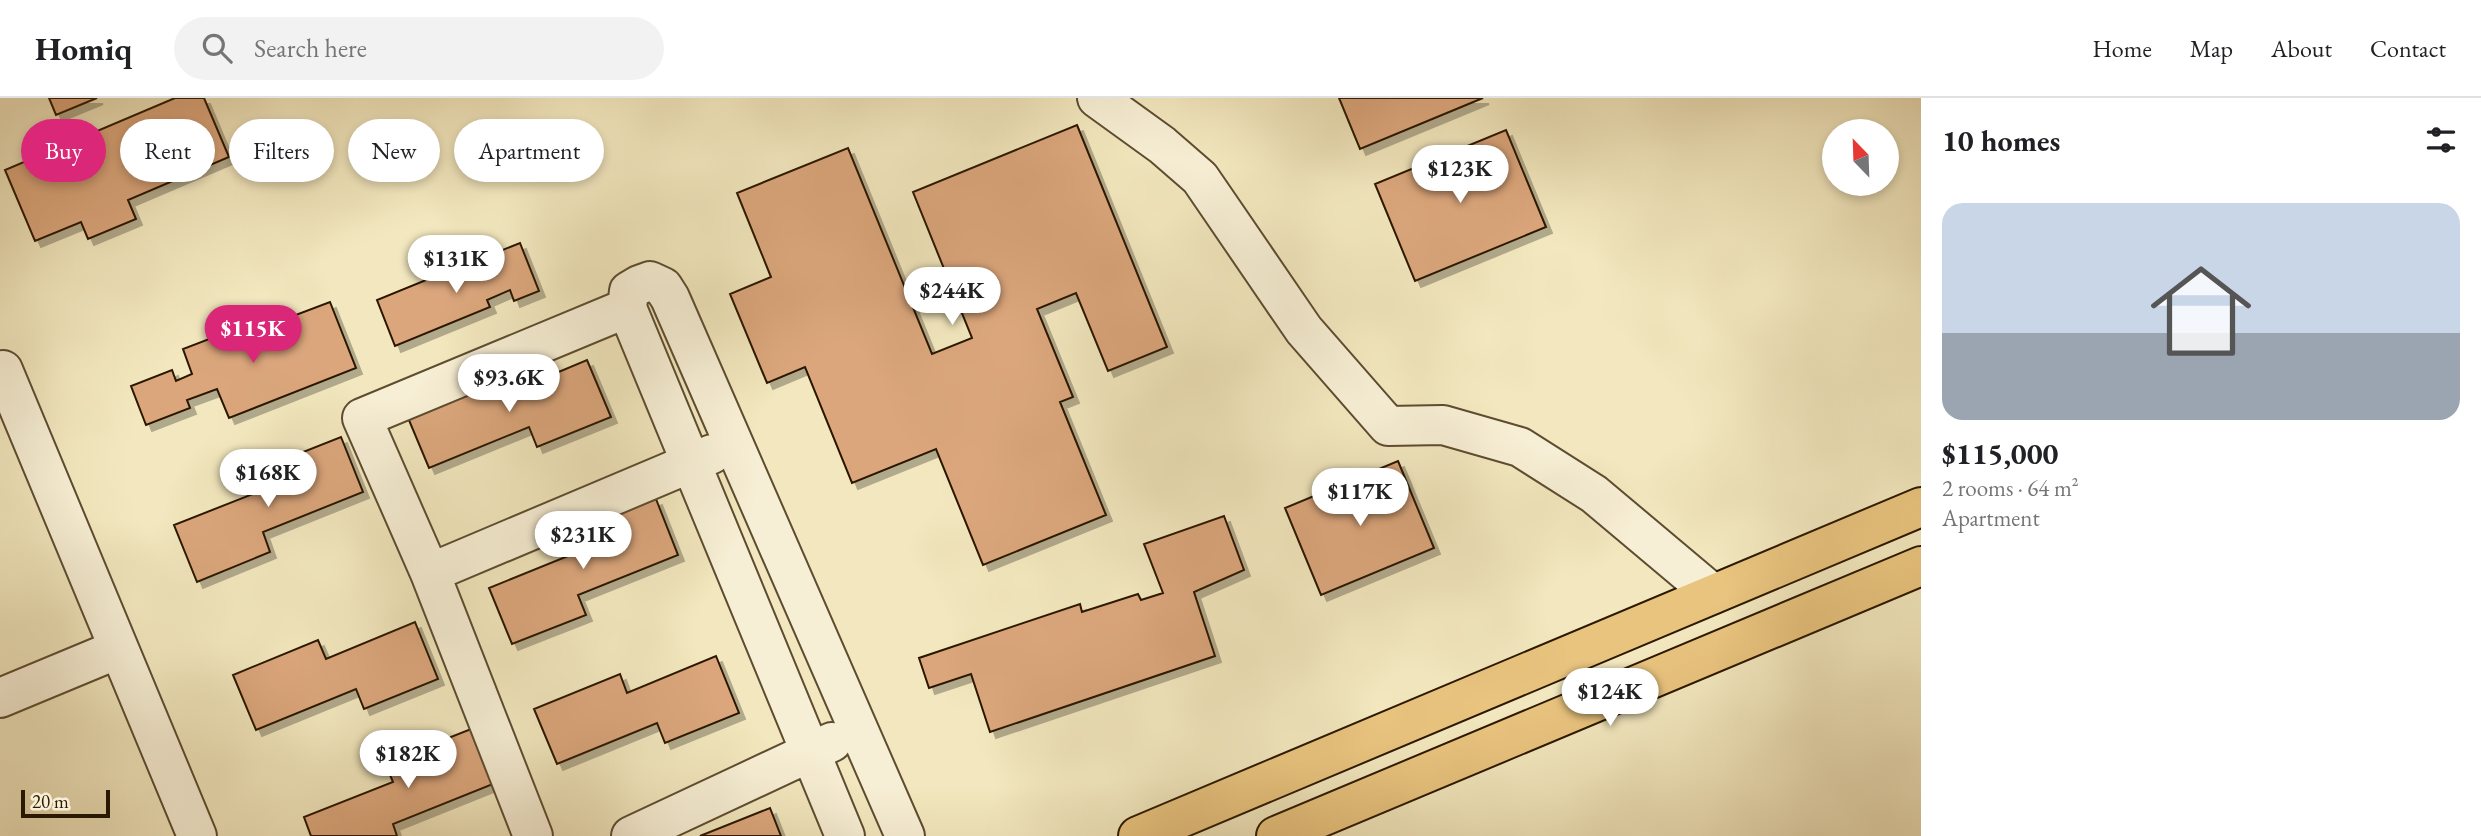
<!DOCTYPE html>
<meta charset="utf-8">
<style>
:root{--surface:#fff;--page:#f2f2f2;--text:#202124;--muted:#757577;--line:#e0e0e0;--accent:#db2777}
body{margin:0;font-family:"EB Garamond",serif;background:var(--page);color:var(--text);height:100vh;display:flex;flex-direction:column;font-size:26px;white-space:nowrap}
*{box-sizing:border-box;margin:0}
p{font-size:23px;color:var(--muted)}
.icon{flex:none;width:38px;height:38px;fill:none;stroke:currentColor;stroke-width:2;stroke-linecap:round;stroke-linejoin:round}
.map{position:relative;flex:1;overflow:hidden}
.details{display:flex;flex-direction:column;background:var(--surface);width:560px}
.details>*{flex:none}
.guide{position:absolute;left:21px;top:21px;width:665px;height:63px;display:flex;gap:14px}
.needle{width:46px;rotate:337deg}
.fabs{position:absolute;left:1822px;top:21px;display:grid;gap:14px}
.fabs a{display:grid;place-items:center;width:77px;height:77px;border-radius:50%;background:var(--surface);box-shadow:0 4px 10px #0003;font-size:35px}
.scale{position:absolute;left:21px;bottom:18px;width:89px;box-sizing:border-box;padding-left:7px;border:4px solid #2b1801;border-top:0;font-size:19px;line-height:24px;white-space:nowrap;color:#2b1801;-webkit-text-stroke:5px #f7efd5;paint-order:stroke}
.price{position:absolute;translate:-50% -60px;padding:0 16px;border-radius:24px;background:#fff;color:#222;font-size:23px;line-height:46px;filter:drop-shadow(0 2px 4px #0008)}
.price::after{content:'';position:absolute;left:50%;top:42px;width:21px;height:16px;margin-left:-10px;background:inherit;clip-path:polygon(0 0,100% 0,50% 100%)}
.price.current{background:var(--accent);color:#fff}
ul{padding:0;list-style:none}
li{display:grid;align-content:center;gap:14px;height:371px;padding:0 21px}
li+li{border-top:2px solid var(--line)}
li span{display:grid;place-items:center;height:217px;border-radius:21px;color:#555}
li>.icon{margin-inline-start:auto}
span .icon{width:126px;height:126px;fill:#fffc;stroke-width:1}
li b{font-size:30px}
h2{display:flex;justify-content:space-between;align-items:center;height:84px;padding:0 21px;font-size:30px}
.chip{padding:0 24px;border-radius:32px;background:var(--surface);box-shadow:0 4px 10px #0003;font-size:24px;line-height:63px}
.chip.current{background:var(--accent);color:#fff}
header{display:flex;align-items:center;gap:42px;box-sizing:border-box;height:98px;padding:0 35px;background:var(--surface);border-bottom:2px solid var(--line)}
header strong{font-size:33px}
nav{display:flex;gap:38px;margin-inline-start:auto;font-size:24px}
.search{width:490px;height:63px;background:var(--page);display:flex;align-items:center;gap:18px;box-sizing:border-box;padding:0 24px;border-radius:38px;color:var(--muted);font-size:26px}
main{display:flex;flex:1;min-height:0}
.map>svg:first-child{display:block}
.building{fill:#dba67b;stroke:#2b1801;stroke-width:2;filter:url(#shadow)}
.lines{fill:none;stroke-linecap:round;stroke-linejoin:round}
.minor-casing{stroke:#5d4c30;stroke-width:42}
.major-casing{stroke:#2b1801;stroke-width:42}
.minor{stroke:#f7efd5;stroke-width:38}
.major{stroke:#e9c47f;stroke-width:38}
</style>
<header>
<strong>Homiq</strong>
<div class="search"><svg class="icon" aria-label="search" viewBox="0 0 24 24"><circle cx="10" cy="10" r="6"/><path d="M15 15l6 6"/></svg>Search here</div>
<nav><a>Home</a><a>Map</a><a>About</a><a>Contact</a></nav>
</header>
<main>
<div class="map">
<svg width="1921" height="738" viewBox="0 0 1921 738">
<defs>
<filter id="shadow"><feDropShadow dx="6" dy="6" stdDeviation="0" flood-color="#0004"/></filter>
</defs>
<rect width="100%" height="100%" fill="#f2e7be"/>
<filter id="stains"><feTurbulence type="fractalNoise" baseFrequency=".00286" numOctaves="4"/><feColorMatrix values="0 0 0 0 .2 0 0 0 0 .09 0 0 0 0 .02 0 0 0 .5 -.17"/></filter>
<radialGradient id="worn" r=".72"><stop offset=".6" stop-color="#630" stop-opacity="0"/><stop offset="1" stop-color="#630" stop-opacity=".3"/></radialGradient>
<!-- building -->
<path class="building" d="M 49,0 L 97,0 L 56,17 Z
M 175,0 L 204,0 L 229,59 L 128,102 L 136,121 L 88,141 L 81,124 L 35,143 L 5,72 Z
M 1339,0 L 1483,0 L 1360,51 Z
M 1077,27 L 1167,249 L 1108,273 L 1076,195 L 1037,211 L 1073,299 L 1060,304 L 1106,417 L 983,467 L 936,351 L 852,385 L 805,269 L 767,285 L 730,196 L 771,179 L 737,95 L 848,50 L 932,256 L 972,240 L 913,94 Z
M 1506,32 L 1546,129 L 1415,183 L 1375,86 Z
M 520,145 L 539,193 L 514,203 L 510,192 L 487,202 L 490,209 L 395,248 L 377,202 L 470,164 L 473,172 L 498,162 L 495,155 Z
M 330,204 L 356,270 L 229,320 L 217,291 L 187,302 L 190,310 L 146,327 L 131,288 L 172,272 L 176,283 L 192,276 L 183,251 L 277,215 L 280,223 Z
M 587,262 L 611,319 L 537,349 L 529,329 L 429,370 L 406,315 L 491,280 L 499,299 Z
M 341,339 L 363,394 L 263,434 L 270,454 L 197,484 L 174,427 L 263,392 L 255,373 Z
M 1398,363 L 1434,450 L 1321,497 L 1285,410 Z
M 656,401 L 678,457 L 578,497 L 586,517 L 512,546 L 489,490 L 578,454 L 570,435 Z
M 1224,418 L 1244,472 L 1194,494 L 1215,558 L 990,634 L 971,576 L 929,590 L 919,560 L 1080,506 L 1082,514 L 1138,496 L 1141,502 L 1163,495 L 1144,446 Z
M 415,524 L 438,581 L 364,611 L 356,591 L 256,632 L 233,577 L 318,542 L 326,561 Z
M 716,558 L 739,615 L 665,645 L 657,625 L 557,666 L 534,611 L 620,576 L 627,595 Z
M 471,631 L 493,686 L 393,726 L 397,738 L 311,738 L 304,719 L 393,684 L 385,665 Z
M 770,710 L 781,738 L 700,738 Z"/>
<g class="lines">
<defs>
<path id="minor" d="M 1097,0 L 1162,47 L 1200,80 L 1304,232 L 1388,328 L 1443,327 L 1520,349 L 1594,396 L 1713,496
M 0,273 L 3,272 L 197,738
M 430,475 L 712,356
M 0,600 L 118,551
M 533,738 L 430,475 L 362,320 L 627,210
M 631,738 L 832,644
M 845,738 L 627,210 L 629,193 L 639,187 L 650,183 L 663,189 L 670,200 L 905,738"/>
<path id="major" d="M 1138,738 L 1921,409
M 1276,738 L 1921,468"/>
</defs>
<!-- minor casing -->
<use href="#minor" class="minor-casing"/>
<!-- major casing -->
<use href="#major" class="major-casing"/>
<!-- minor -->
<use href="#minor" class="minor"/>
<!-- major -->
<use href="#major" class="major"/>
</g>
<rect width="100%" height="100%" filter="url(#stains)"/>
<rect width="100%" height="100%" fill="url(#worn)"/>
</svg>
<div class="fabs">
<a><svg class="needle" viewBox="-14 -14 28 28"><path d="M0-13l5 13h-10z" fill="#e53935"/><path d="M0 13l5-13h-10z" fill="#757577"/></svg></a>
</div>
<div class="scale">20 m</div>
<b class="price" style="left:1460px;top:107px">$123K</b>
<b class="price" style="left:456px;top:197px">$131K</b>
<b class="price" style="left:952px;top:229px">$244K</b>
<b class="price current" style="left:253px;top:267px">$115K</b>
<b class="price" style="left:509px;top:316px">$93.6K</b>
<b class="price" style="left:268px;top:411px">$168K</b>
<b class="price" style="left:1360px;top:430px">$117K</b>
<b class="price" style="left:583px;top:473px">$231K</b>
<b class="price" style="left:1610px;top:630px">$124K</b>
<b class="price" style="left:408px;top:692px">$182K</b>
<div class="guide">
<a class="chip current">Buy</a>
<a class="chip">Rent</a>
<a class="chip">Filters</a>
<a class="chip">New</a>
<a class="chip">Apartment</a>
</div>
</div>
<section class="details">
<h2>10 homes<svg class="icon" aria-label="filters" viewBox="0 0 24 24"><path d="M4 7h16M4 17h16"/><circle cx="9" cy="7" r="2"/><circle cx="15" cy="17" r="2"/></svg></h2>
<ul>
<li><span style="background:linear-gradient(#c9d6e8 60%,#9aa5b1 0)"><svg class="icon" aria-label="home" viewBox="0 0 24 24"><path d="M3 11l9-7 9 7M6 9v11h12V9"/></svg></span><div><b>$115,000</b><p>2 rooms · 64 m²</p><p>Apartment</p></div></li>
</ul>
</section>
</main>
